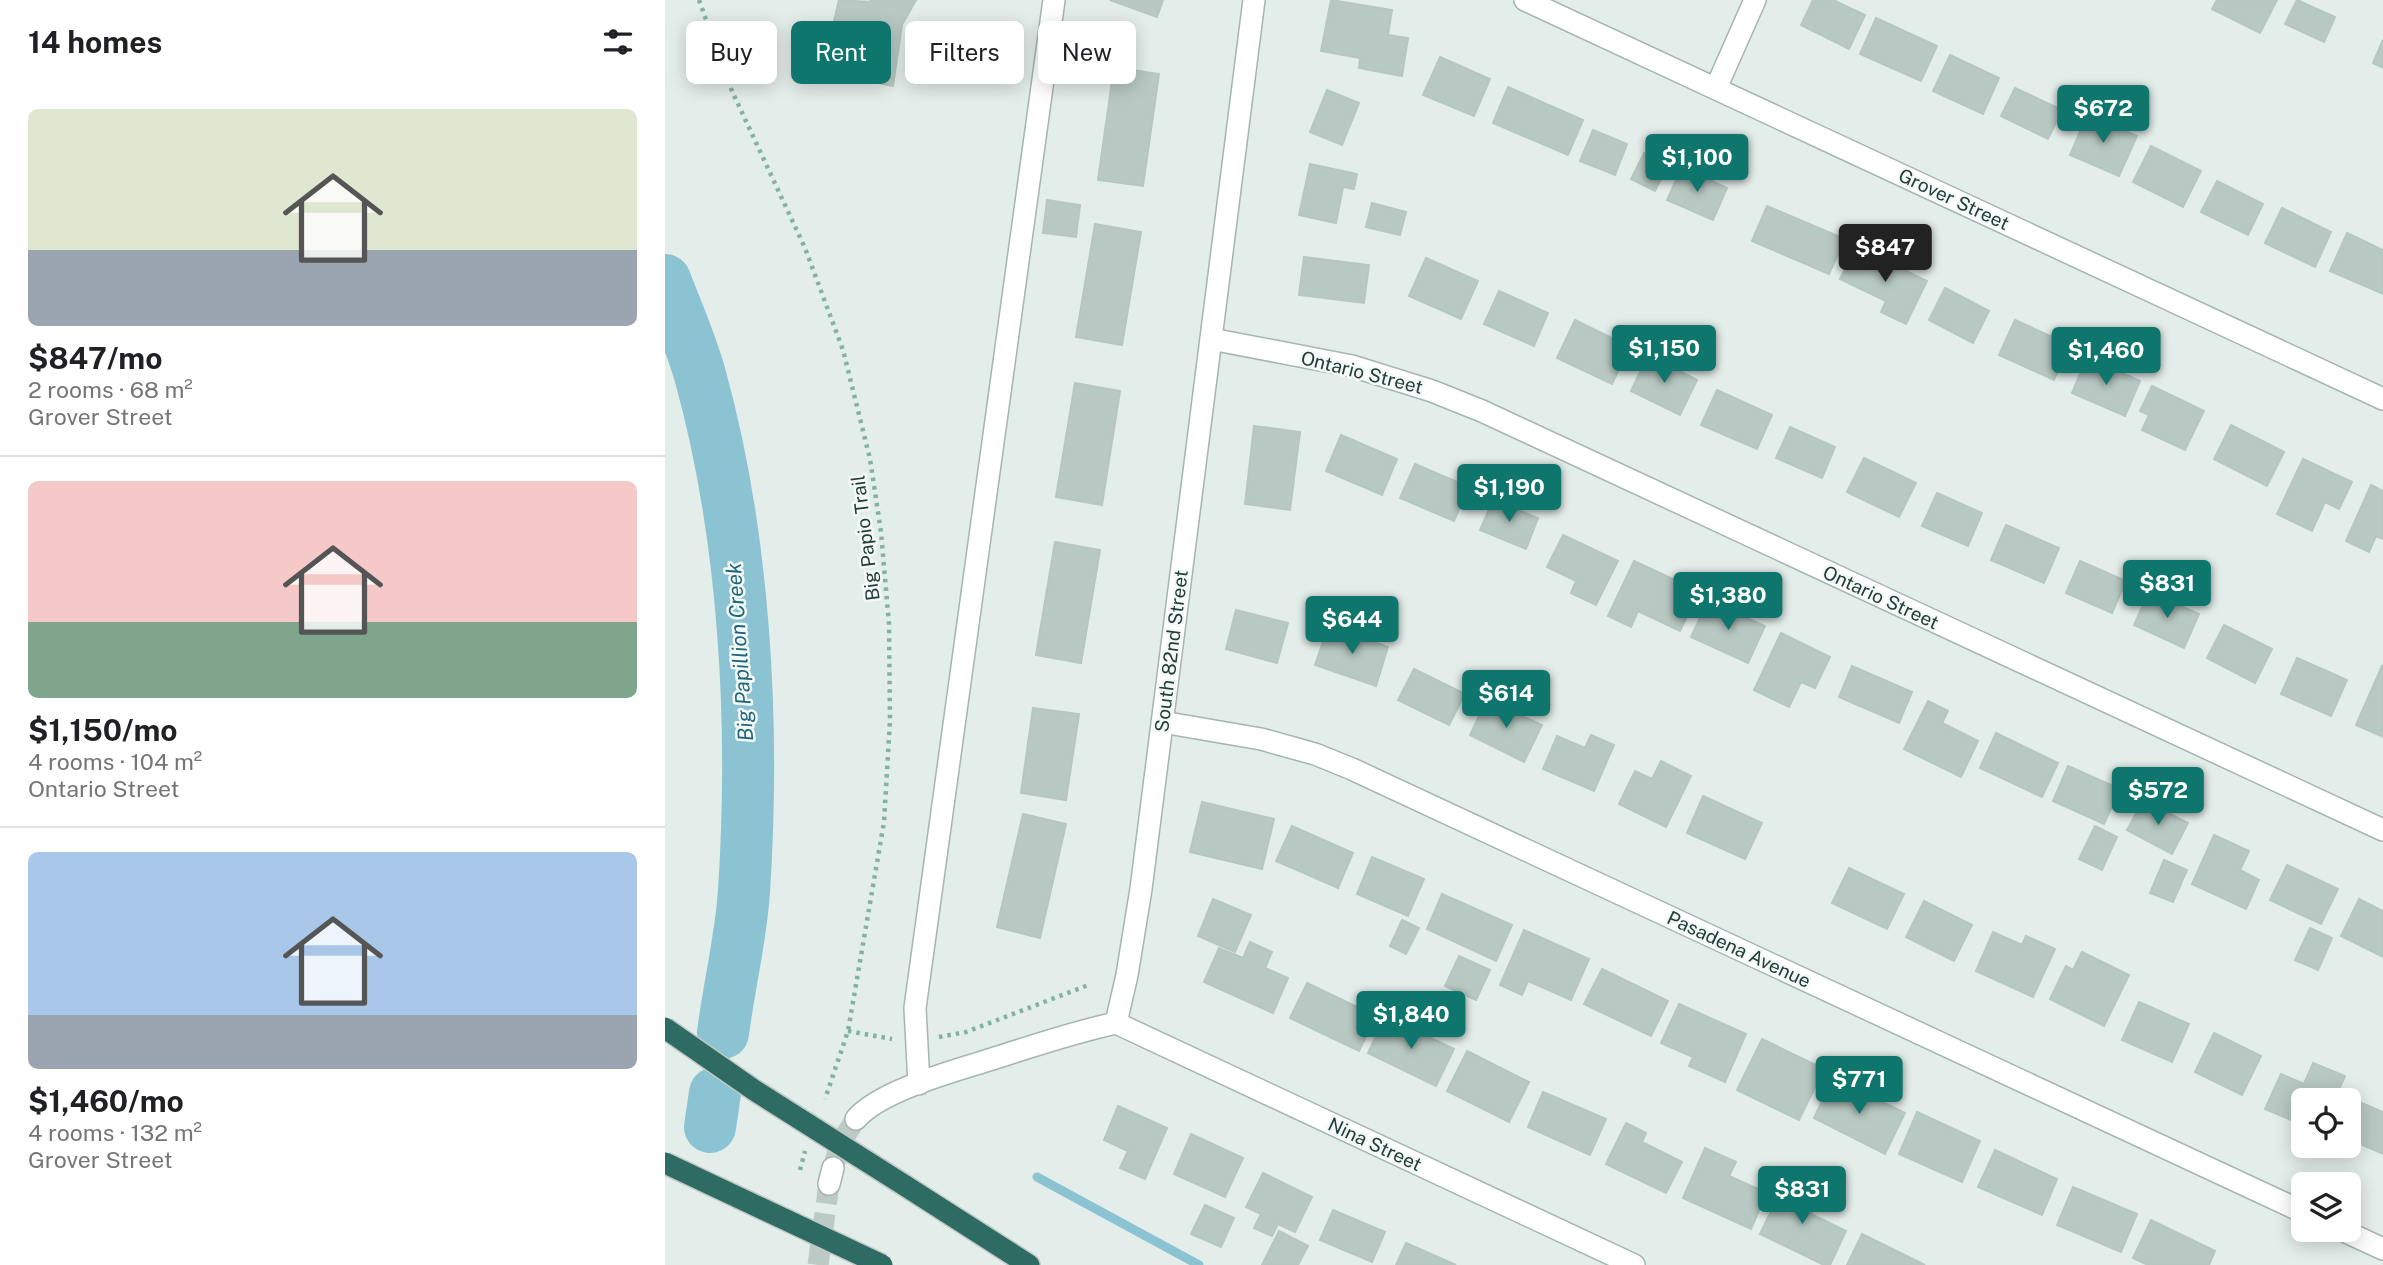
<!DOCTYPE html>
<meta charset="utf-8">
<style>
:root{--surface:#fff;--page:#f2f2f2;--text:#202124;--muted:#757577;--line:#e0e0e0;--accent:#0f766e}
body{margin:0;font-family:"Public Sans",sans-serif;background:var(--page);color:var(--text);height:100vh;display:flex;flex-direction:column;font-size:26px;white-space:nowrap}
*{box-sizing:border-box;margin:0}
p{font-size:23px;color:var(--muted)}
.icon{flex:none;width:38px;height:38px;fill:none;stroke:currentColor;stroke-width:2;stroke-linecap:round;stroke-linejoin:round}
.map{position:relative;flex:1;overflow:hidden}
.drawer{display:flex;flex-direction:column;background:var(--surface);width:665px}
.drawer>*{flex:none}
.hud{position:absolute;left:21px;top:21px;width:665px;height:63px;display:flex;gap:14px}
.controls{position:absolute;left:1626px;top:1088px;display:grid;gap:14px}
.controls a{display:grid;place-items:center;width:70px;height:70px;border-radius:10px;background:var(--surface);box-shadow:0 4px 18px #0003;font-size:35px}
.price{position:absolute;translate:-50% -60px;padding:0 16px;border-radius:7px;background:var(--accent);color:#fff;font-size:23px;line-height:46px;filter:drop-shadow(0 2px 4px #0008)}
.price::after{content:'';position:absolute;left:50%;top:42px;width:21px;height:16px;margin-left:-10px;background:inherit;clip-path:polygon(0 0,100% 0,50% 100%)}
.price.on{background:#222;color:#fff}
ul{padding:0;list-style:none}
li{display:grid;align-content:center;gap:14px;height:371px;padding:0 28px}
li+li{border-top:2px solid var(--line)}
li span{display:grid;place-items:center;height:217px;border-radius:10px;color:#555}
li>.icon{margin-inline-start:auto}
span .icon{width:126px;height:126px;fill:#fffc;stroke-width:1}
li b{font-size:30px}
h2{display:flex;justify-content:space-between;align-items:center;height:84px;padding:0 28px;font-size:30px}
.tag{padding:0 24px;border-radius:10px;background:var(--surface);box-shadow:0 4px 18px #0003;font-size:24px;line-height:63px}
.tag.on{background:var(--accent);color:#fff}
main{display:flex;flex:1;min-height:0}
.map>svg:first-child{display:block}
.water{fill:#8bc3d2}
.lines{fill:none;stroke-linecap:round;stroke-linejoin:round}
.stream{stroke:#8bc3d2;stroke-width:9}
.river{stroke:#8bc3d2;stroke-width:52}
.building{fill:#b8c8c2;stroke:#b5c7c0;stroke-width:2}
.minor-tunnel{stroke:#bccac6;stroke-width:21;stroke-dasharray:21 10;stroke-linecap:butt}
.minor-casing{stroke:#a5b5b0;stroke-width:24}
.highway-casing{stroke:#c1c9c7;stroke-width:24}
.path{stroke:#83b1a5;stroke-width:4.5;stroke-dasharray:3.5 5;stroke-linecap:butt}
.minor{stroke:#fff;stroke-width:21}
.highway{stroke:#2e6b62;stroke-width:21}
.highway-bridge-casing{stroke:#c1c9c7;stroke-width:24;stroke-linecap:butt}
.highway-bridge{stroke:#2e6b62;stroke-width:21}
.labels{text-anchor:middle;stroke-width:5;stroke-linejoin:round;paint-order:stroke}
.street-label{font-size:19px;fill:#223e38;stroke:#f4f9f7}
.water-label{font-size:21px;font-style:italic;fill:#1c667b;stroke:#f4f9f7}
</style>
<main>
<section class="drawer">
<h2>14 homes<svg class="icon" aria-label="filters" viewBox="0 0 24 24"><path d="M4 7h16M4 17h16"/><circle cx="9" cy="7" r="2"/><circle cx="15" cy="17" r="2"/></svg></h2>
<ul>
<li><span style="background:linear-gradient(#dfe7d0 65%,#9aa5b1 0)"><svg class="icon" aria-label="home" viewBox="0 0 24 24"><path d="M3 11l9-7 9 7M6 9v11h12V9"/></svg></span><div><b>$847/mo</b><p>2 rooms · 68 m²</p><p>Grover Street</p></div></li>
<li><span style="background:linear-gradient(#f6c9c9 65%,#7fa58c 0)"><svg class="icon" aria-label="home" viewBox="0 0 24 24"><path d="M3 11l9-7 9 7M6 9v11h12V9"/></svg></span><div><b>$1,150/mo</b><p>4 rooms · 104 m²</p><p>Ontario Street</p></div></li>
<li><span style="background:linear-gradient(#a9c7e8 75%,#9aa5b1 0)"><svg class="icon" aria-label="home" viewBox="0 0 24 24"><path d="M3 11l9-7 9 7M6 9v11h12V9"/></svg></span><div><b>$1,460/mo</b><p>4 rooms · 132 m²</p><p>Grover Street</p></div></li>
</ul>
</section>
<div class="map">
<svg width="1718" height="1265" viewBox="0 0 1718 1265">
<rect width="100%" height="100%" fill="#e3ede9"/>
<!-- water -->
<path class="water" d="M 135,40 L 170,47 L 166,69 L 131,62 Z"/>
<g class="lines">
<!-- stream -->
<path class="stream" d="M 372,1177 L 534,1265"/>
<!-- river -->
<path class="river" d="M 0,280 C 12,311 26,343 35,375 C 80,537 90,723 79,891 C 76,938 64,986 58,1033
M 45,1127 L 50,1093"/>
</g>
<!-- building -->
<path class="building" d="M 174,0 L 205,2 L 206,0 L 251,0 L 237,25 L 228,86 L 189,78 L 196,30 L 169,21 Z
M 445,0 L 498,0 L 492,17 Z
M 666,0 L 727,10 L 723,35 L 743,38 L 737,76 L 694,68 L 695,58 L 656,51 Z
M 1148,0 L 1168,0 L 1200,15 L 1184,49 L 1136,25 Z
M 1552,0 L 1612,0 L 1595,33 L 1547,9 Z
M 1632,0 L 1670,17 L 1659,42 L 1620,24 Z
M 1211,18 L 1272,46 L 1256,81 L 1195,54 Z
M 1718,40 L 1718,68 L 1708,63 Z
M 1285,55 L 1334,78 L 1318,114 L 1268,91 Z
M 775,57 L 825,79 L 809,116 L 758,95 Z
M 449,67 L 494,74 L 478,186 L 433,180 Z
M 843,87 L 918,120 L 903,155 L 828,123 Z
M 1350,88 L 1397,110 L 1383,139 L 1336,116 Z
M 662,90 L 694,103 L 677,145 L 645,132 Z
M 1422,115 L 1472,136 L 1454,176 L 1405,155 Z
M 928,130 L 962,144 L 950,175 L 915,161 Z
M 1486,146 L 1536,171 L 1518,207 L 1468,182 Z
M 979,153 L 1003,165 L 990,191 L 966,179 Z
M 645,164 L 692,174 L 689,189 L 678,187 L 671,223 L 634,215 Z
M 1017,167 L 1062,188 L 1048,220 L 1002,200 Z
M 1552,181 L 1598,204 L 1583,235 L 1536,212 Z
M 382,200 L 415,205 L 411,237 L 378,233 Z
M 707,203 L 741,212 L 735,235 L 701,227 Z
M 1102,206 L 1180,239 L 1164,274 L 1087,241 Z
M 1617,208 L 1666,232 L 1650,267 L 1600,243 Z
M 430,224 L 476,232 L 457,345 L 411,337 Z
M 1682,233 L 1718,250 L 1718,294 L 1665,271 Z
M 1191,247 L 1262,281 L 1241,324 L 1216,312 L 1221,301 L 1175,279 Z
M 639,257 L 704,265 L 699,303 L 634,295 Z
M 761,258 L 813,281 L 796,319 L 744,296 Z
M 1280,288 L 1324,311 L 1308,343 L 1264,320 Z
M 834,291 L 883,313 L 869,346 L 819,324 Z
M 910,320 L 965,347 L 947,384 L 892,358 Z
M 1350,320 L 1405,345 L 1389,380 L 1334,355 Z
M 983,355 L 1032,380 L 1015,415 L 966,391 Z
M 1422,357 L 1475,381 L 1460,416 L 1407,393 Z
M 410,383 L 455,391 L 437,505 L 391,497 Z
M 1487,386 L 1539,411 L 1520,450 L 1477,430 L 1484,415 L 1475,411 Z
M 1052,390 L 1107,415 L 1092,449 L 1036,425 Z
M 1566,425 L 1619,452 L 1602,486 L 1549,459 Z
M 589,426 L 635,432 L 625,510 L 580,504 Z
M 1125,427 L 1170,447 L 1157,478 L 1111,458 Z
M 676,435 L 732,459 L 717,495 L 661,471 Z
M 1199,458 L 1251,483 L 1234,517 L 1182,492 Z
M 1638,459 L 1687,482 L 1674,509 L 1660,502 L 1647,531 L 1612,514 Z
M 750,464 L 804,487 L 789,521 L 735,498 Z
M 1706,485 L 1718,491 L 1718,539 L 1711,536 L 1704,552 L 1681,541 Z
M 1272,493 L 1317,513 L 1303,546 L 1257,526 Z
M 828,500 L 873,518 L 861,549 L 815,530 Z
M 1341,525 L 1394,548 L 1379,583 L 1326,560 Z
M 898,535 L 953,561 L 931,605 L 906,593 L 911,581 L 882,567 Z
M 390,542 L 435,550 L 416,663 L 371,655 Z
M 969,561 L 1034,591 L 1015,631 L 973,611 L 966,627 L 943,616 Z
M 1415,561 L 1461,581 L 1447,613 L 1401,593 Z
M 1484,592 L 1534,614 L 1519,648 L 1469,625 Z
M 1043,601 L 1100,626 L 1083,663 L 1026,637 Z
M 571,610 L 623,623 L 612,663 L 561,649 Z
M 1559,625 L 1607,649 L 1590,683 L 1542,658 Z
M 663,627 L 723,647 L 711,686 L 650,665 Z
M 1116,633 L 1165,657 L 1150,688 L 1136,682 L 1124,707 L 1089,690 Z
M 1632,658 L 1682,680 L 1666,716 L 1616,694 Z
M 1187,666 L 1247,692 L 1234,723 L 1174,697 Z
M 1717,666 L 1718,667 L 1718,737 L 1691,725 Z
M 749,669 L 800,694 L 784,725 L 733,700 Z
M 822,699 L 877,725 L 859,762 L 805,735 Z
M 1263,701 L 1283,711 L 1277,723 L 1313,741 L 1296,777 L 1239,749 Z
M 368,708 L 414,714 L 401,800 L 356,793 Z
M 1331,733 L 1393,763 L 1377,797 L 1315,768 Z
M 926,735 L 949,745 L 929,791 L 878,769 L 892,736 L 920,748 Z
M 996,761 L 1026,776 L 1001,827 L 954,804 L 970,771 L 987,779 Z
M 1403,766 L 1455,789 L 1439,824 L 1388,801 Z
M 1038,796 L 1097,823 L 1080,859 L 1022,833 Z
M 1478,800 L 1523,823 L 1507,854 L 1462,830 Z
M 537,802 L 609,819 L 597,869 L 525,852 Z
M 358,814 L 401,824 L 375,938 L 332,927 Z
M 627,826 L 688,853 L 673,888 L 611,861 Z
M 1430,826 L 1452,837 L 1437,870 L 1414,859 Z
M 1549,835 L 1584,851 L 1575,870 L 1594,880 L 1581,909 L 1527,884 Z
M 707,857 L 759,879 L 743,916 L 692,894 Z
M 1499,860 L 1522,870 L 1508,902 L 1485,893 Z
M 1622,865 L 1673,889 L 1656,924 L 1605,900 Z
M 1184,868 L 1239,894 L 1222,929 L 1167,903 Z
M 777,894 L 847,925 L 831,961 L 762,929 Z
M 548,899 L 586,915 L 570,952 L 533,936 Z
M 1694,899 L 1718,911 L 1718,957 L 1676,936 Z
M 1259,901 L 1307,925 L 1289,961 L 1241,937 Z
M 737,920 L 754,928 L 741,954 L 725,946 Z
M 1645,928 L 1667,938 L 1653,970 L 1630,960 Z
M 859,930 L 924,959 L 906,1000 L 863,981 L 857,995 L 835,985 Z
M 1328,932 L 1357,945 L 1361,936 L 1390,949 L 1368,997 L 1311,971 Z
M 585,942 L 607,952 L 600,968 L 623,978 L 608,1013 L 539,982 L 554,948 L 578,958 Z
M 1417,952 L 1464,975 L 1439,1026 L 1385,999 L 1401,966 L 1408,970 Z
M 794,956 L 825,970 L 811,1000 L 780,986 Z
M 937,969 L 1003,1001 L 986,1036 L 919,1004 Z
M 642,983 L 711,1016 L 694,1051 L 625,1018 Z
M 1474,1002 L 1524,1024 L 1507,1062 L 1457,1040 Z
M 1014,1004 L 1081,1034 L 1060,1082 L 1024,1066 L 1028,1057 L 996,1043 Z
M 720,1016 L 789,1049 L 771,1086 L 703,1053 Z
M 1549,1033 L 1596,1056 L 1577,1095 L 1530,1072 Z
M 1097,1039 L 1159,1069 L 1134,1120 L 1072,1090 Z
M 802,1051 L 864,1082 L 844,1122 L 782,1091 Z
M 1648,1063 L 1680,1076 L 1669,1101 L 1638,1101 L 1638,1125 L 1600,1109 L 1616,1074 L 1639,1084 Z
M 1168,1078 L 1240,1113 L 1220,1154 L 1149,1118 Z
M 878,1092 L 941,1119 L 925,1155 L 863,1127 Z
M 1692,1101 L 1718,1112 L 1718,1154 L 1684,1139 L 1684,1120 Z
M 453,1106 L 502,1128 L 480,1179 L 455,1168 L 463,1151 L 439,1140 Z
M 1252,1112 L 1315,1141 L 1297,1182 L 1234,1154 Z
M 961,1123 L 981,1133 L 977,1142 L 1017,1162 L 1001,1193 L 941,1164 Z
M 526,1134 L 578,1158 L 560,1197 L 509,1174 Z
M 1040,1148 L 1071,1162 L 1064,1176 L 1102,1193 L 1086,1229 L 1018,1198 Z
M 1330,1150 L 1392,1179 L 1377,1215 L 1313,1187 Z
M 598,1173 L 647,1197 L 630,1232 L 613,1224 L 607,1236 L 589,1228 L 596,1214 L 581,1207 Z
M 1120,1182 L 1153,1198 L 1146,1214 L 1181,1231 L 1165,1265 L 1159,1265 L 1095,1234 Z
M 1408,1187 L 1472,1214 L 1456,1252 L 1392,1225 Z
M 540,1205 L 569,1218 L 556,1247 L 526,1234 Z
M 668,1210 L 720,1232 L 707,1262 L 655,1240 Z
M 1486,1220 L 1550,1251 L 1544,1265 L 1483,1265 L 1468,1258 Z
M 614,1231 L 643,1246 L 633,1265 L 597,1265 Z
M 1197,1234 L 1260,1265 L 1182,1265 Z
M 741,1243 L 791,1265 L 731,1265 Z"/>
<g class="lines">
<!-- minor-tunnel -->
<path class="minor-tunnel" d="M 168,1168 L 176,1142 L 191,1119
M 153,1265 L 164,1184"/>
<defs>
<path id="minor" d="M 860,0 L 1718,399
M 1051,88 L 1090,0
M 546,339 L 687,366 L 767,391 L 817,411 L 1718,830
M 497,722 L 596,739 L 650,754 L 687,769 L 1638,1212
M 451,1023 L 462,975 L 476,889 L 589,0
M 451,1023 L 969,1265
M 254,1084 L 250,1008 L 389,0
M 191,1119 C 216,1090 290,1071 327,1059 C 368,1046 409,1032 451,1023
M 164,1184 L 168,1168
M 1677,1230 L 1718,1249"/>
<path id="highway" d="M 239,1185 L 364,1265"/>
</defs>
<!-- minor casing -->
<use href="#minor" class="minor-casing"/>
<!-- highway casing -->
<use href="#highway" class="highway-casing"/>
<!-- path -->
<path class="path" d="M 34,0 L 67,91 L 140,248 L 178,350 L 205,459 L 216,532 L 224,624 L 225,721 L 219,822 L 183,1031 L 160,1099
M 183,1031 L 227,1039
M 274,1037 L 301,1032 L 426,984
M 135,1170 L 140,1151"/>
<!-- minor -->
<use href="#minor" class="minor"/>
<!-- highway -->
<use href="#highway" class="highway"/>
<defs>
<path id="highway-bridge" d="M 0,1028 L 89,1090 L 239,1185
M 0,1163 L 217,1265"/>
</defs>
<!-- highway-bridge casing -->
<use href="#highway-bridge" class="highway-bridge-casing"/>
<!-- highway-bridge -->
<use href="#highway-bridge" class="highway-bridge"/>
</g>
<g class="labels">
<!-- street labels -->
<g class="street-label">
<text transform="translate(1289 199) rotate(25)" y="7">Grover Street</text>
<text transform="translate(697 372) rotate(14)" y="7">Ontario Street</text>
<text transform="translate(200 538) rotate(-97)" y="7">Big Papio Trail</text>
<text transform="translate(1216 597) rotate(25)" y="7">Ontario Street</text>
<text transform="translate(506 651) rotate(-83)" y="7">South 82nd Street</text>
<text transform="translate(1074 949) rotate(25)" y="7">Pasadena Avenue</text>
<text transform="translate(710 1144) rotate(25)" y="7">Nina Street</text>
</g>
<!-- water labels -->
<g class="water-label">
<text transform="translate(75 652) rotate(-94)" y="7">Big Papillion Creek</text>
</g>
</g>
</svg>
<div class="controls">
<a><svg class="icon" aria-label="locate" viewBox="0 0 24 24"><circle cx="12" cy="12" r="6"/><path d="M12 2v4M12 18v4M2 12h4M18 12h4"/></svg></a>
<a><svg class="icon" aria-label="layers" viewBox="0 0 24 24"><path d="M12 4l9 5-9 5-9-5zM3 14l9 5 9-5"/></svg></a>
</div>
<b class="price" style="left:1438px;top:145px">$672</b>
<b class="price" style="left:1032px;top:194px">$1,100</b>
<b class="price on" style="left:1220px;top:284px">$847</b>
<b class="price" style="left:999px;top:385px">$1,150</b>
<b class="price" style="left:1441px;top:387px">$1,460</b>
<b class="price" style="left:844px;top:524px">$1,190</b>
<b class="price" style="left:1502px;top:620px">$831</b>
<b class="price" style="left:1063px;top:632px">$1,380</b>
<b class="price" style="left:687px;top:656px">$644</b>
<b class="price" style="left:841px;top:730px">$614</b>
<b class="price" style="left:1493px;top:827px">$572</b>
<b class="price" style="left:746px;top:1051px">$1,840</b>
<b class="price" style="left:1194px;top:1116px">$771</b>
<b class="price" style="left:1137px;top:1226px">$831</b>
<div class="hud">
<a class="tag">Buy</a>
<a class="tag on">Rent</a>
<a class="tag">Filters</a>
<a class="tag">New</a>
</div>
</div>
</main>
